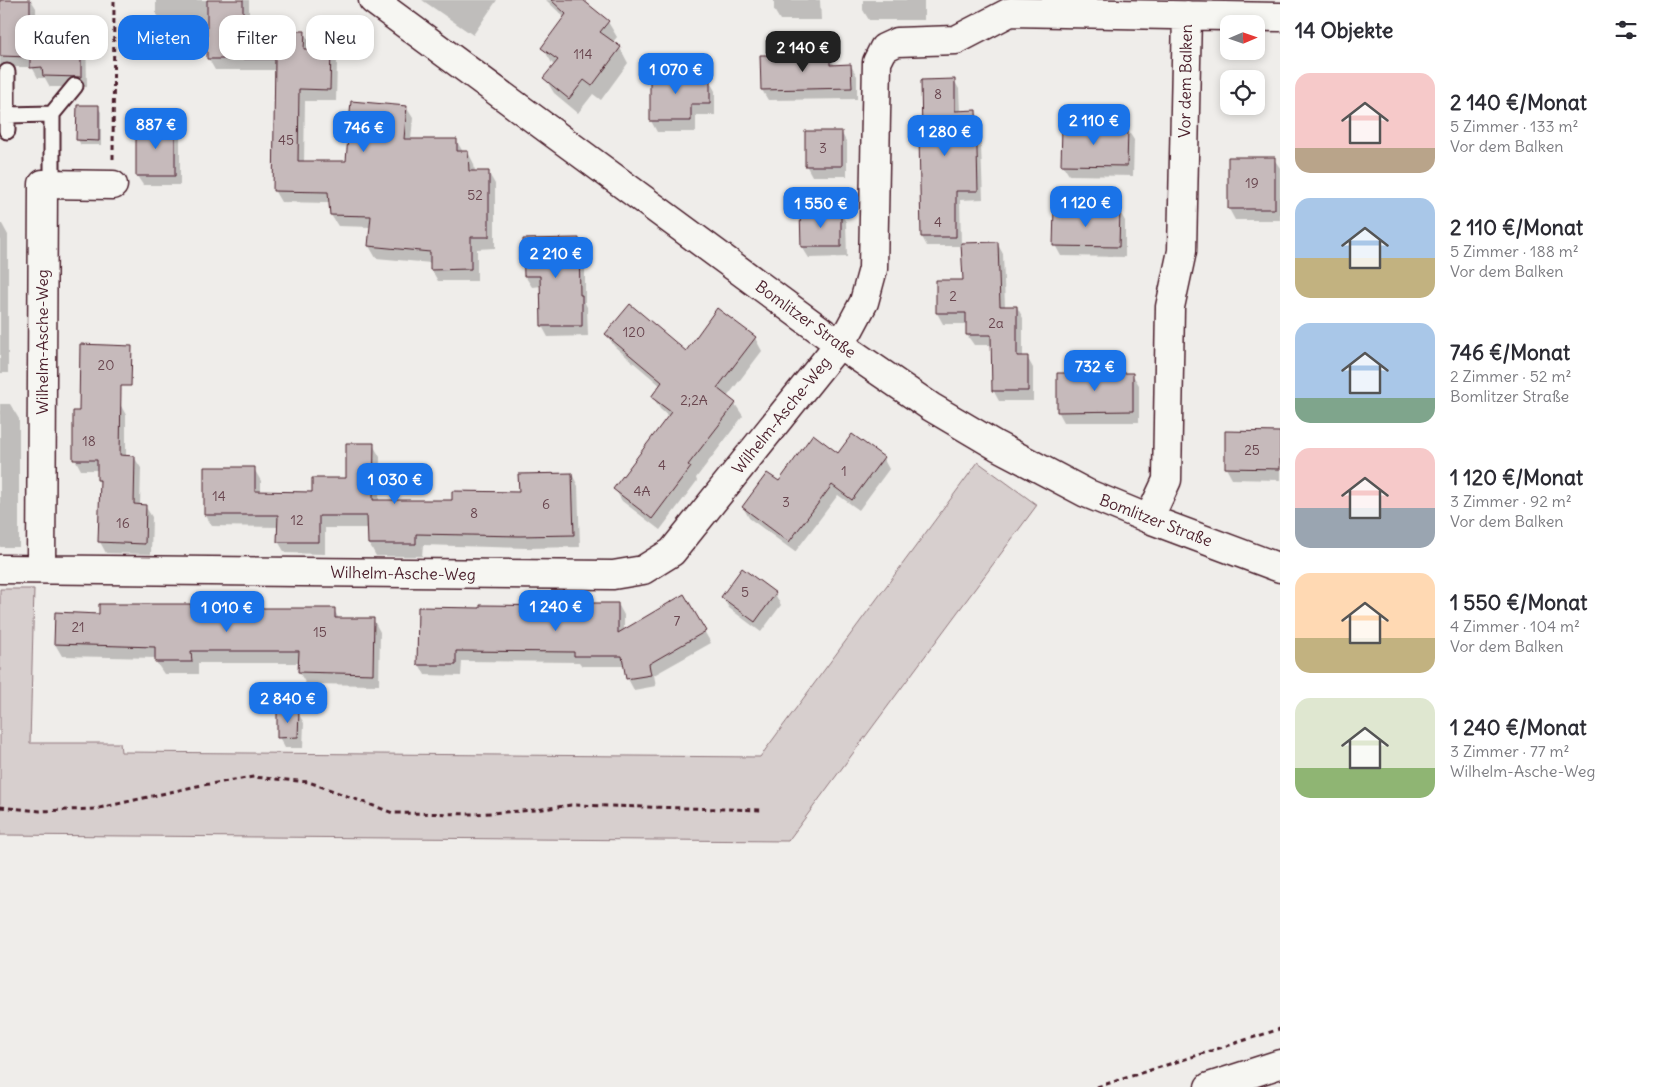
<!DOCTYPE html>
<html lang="de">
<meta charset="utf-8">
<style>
:root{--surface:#fff;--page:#f2f2f3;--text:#2b2b33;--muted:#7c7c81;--accent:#1a73e8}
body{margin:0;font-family:Delius,sans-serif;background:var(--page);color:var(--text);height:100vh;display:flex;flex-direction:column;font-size:19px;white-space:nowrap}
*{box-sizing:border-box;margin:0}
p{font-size:16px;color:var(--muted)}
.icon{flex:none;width:28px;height:28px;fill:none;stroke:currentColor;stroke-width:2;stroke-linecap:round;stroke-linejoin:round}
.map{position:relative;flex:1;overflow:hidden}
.side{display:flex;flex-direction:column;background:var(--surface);width:375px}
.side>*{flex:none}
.banner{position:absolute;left:15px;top:15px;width:475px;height:45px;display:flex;gap:10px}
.needle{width:32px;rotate:88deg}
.tools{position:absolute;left:1220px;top:15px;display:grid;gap:10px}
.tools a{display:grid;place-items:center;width:45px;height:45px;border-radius:10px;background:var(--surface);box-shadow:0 2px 8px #0003;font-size:25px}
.price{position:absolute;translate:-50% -42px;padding:0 11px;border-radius:10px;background:var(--accent);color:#fff;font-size:16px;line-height:32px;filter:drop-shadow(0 1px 2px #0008)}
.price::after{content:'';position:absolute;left:50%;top:30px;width:15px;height:11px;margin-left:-8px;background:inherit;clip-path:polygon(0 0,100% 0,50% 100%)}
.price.active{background:#222;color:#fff}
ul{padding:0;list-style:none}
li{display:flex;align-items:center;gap:15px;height:125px;padding:0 15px}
li span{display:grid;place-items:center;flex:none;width:140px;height:100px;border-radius:15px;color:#555}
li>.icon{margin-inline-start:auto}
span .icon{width:60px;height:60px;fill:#fffc;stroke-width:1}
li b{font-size:21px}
h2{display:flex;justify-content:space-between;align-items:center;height:60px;padding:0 15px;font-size:21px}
.pill{padding:0 18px;border-radius:15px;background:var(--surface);box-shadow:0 2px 8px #0003;font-size:18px;line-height:45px}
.pill.active{background:var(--accent);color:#fff}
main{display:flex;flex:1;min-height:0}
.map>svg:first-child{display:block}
.green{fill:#d7cfce;stroke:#90777c}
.shadow{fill:#0003}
.building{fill:#c6babb;stroke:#4a1f2b}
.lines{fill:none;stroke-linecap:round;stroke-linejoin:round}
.service-casing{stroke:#4a1f2b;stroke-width:19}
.minor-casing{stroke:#4a1f2b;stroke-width:31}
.tertiary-casing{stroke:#4a1f2b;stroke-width:31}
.path{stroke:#4a1f2b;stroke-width:3;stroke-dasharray:5 4;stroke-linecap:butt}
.service{stroke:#f6f6f2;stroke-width:15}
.minor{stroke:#f6f6f2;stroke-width:28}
.tertiary{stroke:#f6f6f2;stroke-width:28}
.labels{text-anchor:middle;stroke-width:4;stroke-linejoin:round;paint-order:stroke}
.number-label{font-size:14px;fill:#69464f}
.street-label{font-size:16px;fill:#4a1f2b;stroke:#f6f6f2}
</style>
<main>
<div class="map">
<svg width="1280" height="1087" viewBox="0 0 1280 1087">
<rect width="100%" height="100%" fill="#efedea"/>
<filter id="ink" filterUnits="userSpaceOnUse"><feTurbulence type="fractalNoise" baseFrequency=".02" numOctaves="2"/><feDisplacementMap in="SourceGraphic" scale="10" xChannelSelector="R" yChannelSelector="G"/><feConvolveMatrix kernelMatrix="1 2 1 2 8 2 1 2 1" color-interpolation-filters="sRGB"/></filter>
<g filter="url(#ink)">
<!-- green -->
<path class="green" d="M 978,462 L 1037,505 L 788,841 L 0,835 L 0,589 L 34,589 L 30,743 L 120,743 L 121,752 L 760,757 Z"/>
<!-- shadow -->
<path class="shadow" d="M 0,0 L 31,0 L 36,8 L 36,20 L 80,20 L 86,30 L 87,87 L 50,87 L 45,78 L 38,78 L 32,67 L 0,67 Z
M 156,0 L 249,0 L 249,32 L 304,33 L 311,44 L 310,50 L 330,51 L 337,62 L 336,101 L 305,101 L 304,162 L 348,162 L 406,107 L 413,118 L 411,140 L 456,140 L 463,152 L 468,152 L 474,164 L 475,172 L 488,172 L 495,184 L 495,248 L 477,249 L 477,281 L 438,281 L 431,269 L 431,263 L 376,258 L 369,246 L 371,227 L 338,226 L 331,215 L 330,203 L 281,202 L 274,190 L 276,70 L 215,70 L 208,58 L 209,25 L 162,26 L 156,14 Z
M 422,0 L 497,0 L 473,35 Z
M 546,0 L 581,0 L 608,22 L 617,37 L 612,43 L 620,48 L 628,63 L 601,100 L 593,94 L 578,113 L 554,93 L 545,78 L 555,66 L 552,63 L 543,48 L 565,18 Z
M 774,0 L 820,0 L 821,20 L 780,20 L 774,10 Z
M 863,0 L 924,0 L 924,20 L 869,20 L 863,10 Z
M 829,56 L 835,66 L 851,66 L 857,76 L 857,99 L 768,100 L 762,90 Z
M 690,70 L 696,80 L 709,80 L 715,91 L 715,115 L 696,115 L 696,132 L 657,132 L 651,121 Z
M 954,80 L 959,89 L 960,112 L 975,111 L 980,120 L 983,199 L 960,200 L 961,245 L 997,243 L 1003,254 L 1005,307 L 1017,307 L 1023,318 L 1023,357 L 1027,357 L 1033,368 L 1033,401 L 999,401 L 993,390 L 992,345 L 974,345 L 967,335 L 967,324 L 943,324 L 937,313 L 964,281 L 963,246 L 927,246 L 922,237 L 921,137 L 923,137 Z
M 78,107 L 98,107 L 101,112 L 101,145 L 81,145 L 78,140 Z
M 174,125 L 180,135 L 180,185 L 143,185 L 137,176 Z
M 1127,129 L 1134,140 L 1133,176 L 1069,175 L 1062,164 Z
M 841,132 L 847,143 L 847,176 L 812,176 L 806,165 Z
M 1274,159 L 1280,168 L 1280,220 L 1235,220 L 1229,209 Z
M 1119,210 L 1125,221 L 1125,257 L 1061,256 L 1055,245 Z
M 802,212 L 840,212 L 846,222 L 847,257 L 809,258 L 802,247 Z
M 0,224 L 2,224 L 8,235 L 8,373 L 0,373 Z
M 578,239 L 585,250 L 585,303 L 587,307 L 588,336 L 548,337 L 542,326 L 542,286 L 532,287 L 525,276 Z
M 718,310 L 755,338 L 762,351 L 727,397 L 735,404 L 743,416 L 696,478 L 697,481 L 660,530 L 622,501 L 615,489 L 669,417 L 660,409 L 653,397 L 661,386 L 614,346 L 607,334 L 686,352 Z
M 1132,374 L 1139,385 L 1139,422 L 1064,422 L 1058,411 Z
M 0,404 L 10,404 L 19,419 L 19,547 L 0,547 Z
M 120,404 L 126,415 L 126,457 L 134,457 L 141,468 L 140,506 L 145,506 L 152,517 L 151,554 L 106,553 L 100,542 L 102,485 L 98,480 L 98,470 L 81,470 L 75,459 Z
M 1226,432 L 1280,433 L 1280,480 L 1232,479 L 1226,468 Z
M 373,445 L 380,457 L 379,501 L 453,501 L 520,493 L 572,474 L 578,486 L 580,547 L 527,548 L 423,545 L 422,556 L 376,556 L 369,543 L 369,528 L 325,528 L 325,554 L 285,553 L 278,541 L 279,527 L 212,526 L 205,514 L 254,469 L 261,481 L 261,493 L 313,493 L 347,480 Z
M 838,454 L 883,458 L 889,469 L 859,510 L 838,495 L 795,552 L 749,518 L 743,507 L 779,483 Z
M 775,594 L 781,605 L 761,632 L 729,608 L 722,597 Z
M 684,596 L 711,643 L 654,675 L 656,686 L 634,690 L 628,679 L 625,666 L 582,666 L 579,662 L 462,661 L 461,676 L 425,675 L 419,664 L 482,609 L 618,604 L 624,615 L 624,631 Z
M 190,606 L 192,609 L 334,610 L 339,619 L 373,619 L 380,632 L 379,685 L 306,684 L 299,672 L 299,663 L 198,663 L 198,674 L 164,674 L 156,662 L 156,658 L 62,656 L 55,644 L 56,614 L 100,615 Z
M 298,713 L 304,723 L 303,748 L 285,748 L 279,737 Z"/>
<!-- building -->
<path class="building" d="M 0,0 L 30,0 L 30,19 L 81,18 L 81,77 L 43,76 L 42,67 L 30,68 L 30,57 L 0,56 Z
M 207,0 L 243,0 L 243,31 L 305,31 L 304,49 L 331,49 L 330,90 L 299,89 L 298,161 L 346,161 L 351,101 L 407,106 L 404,139 L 457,139 L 457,151 L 468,151 L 469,171 L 489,171 L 489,237 L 471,237 L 471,269 L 430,270 L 430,252 L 368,246 L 371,216 L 330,215 L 328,192 L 273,191 L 275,59 L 207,59 Z
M 551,0 L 583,0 L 609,21 L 600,32 L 621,47 L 592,86 L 584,80 L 569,99 L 543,78 L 558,60 L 541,48 L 566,14 Z
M 760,55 L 830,55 L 830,65 L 851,64 L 852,88 L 761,90 Z
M 691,69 L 691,79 L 710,79 L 710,104 L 691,104 L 691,121 L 650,121 L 650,70 Z
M 955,79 L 955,111 L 976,110 L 978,191 L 956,191 L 956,237 L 921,237 L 919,136 L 922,136 L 921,80 Z
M 77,105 L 99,105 L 99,141 L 76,140 Z
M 136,124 L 175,124 L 175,176 L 136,176 Z
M 1062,127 L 1128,128 L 1127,166 L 1061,165 Z
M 805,131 L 842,131 L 842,166 L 805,166 Z
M 1228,157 L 1275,157 L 1275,209 L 1228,209 Z
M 1054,208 L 1120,209 L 1119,247 L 1053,246 Z
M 841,210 L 841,247 L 801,247 L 800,211 Z
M 579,238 L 580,295 L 582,295 L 582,326 L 541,326 L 540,276 L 524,276 L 523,239 Z
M 998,242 L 1000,306 L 1017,306 L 1017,356 L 1028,356 L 1028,391 L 992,391 L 991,335 L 966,335 L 966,313 L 936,313 L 936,280 L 963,280 L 961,243 Z
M 630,304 L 686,351 L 717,308 L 756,337 L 717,388 L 736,403 L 688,465 L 691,467 L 652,519 L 613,489 L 671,412 L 651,397 L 662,382 L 605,334 Z
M 80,344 L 132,346 L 131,386 L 121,386 L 120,455 L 135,456 L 134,504 L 146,505 L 145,544 L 98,542 L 100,480 L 97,480 L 97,460 L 73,460 L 73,411 L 79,411 Z
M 1057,373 L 1133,373 L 1133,411 L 1057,412 Z
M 1225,431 L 1280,432 L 1280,469 L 1225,468 Z
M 813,434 L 838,453 L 852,434 L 884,457 L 852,500 L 832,485 L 789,542 L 742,507 L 767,473 L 779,481 Z
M 346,443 L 374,443 L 373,500 L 452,500 L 452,491 L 519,492 L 518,474 L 572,473 L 574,535 L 520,536 L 416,534 L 416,544 L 368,544 L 367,516 L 319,516 L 319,542 L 277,542 L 278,515 L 204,515 L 204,467 L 255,467 L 255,491 L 312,492 L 312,478 L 346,478 Z
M 742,568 L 776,593 L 755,622 L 721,597 Z
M 684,594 L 706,631 L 649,664 L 651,675 L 626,679 L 622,656 L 574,656 L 574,652 L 456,651 L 456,665 L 417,665 L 418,607 L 480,608 L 480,605 L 575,606 L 575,603 L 618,603 L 618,633 Z
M 99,604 L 191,604 L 191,608 L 335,608 L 335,618 L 374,618 L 373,674 L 298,672 L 299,651 L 191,651 L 192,662 L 155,662 L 155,647 L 54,644 L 55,612 L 99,614 Z
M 299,711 L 298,737 L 277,738 L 277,712 Z"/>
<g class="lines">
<defs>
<path id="service" d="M 7,72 L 7,131
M 52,114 L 75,86
M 7,115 L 52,114 L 52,184"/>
<path id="minor" d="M 373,0 L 839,344 L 931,407 L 997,446 L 1086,493 L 1149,519 L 1280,568
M 1149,519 L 1167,480 L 1170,307 L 1182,251 L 1187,15
M 0,569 L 613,575 L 643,570 L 672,552 L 839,344 L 849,330 L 864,302 L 873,269 L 877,62 L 884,48 L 897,42 L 956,40 L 1010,12 L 1280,17
M 41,569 L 43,184 L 113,185"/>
<path id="tertiary" d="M 1209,1087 L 1280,1064"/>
</defs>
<!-- service casing -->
<use href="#service" class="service-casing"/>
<!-- minor casing -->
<use href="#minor" class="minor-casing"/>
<!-- tertiary casing -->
<use href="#tertiary" class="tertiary-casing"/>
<!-- path -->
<path class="path" d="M 113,159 L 114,0
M 0,807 L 40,811 L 95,809 L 197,786 L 253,777 L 309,782 L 393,813 L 474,814 L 536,810 L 571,805 L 762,810
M 1097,1087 L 1280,1029"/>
<!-- service -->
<use href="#service" class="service"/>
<!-- minor -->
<use href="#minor" class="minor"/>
<!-- tertiary -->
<use href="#tertiary" class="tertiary"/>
</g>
</g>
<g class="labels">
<!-- number labels -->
<g class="number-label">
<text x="583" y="59">114</text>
<text x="938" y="99">8</text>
<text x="286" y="145">45</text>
<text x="823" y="153">3</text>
<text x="1252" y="188">19</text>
<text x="475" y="200">52</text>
<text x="938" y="227">4</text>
<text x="953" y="301">2</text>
<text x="996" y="328">2a</text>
<text x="634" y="337">120</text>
<text x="106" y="370">20</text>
<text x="694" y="405">2;2A</text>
<text x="89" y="446">18</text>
<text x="1252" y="455">25</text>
<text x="662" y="470">4</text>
<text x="844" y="476">1</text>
<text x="642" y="496">4A</text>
<text x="219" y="501">14</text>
<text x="786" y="507">3</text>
<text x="546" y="509">6</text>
<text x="474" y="518">8</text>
<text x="297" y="525">12</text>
<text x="123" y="528">16</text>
<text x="745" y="597">5</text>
<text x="677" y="626">7</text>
<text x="78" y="632">21</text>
<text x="320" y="637">15</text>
</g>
<!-- street labels -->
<g class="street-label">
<text transform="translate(1185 81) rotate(-89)" y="6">Vor dem Balken</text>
<text transform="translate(806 319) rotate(36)" y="6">Bomlitzer Straße</text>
<text transform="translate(42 342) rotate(-90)" y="6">Wilhelm-Asche-Weg</text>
<text transform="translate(781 415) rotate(-51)" y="6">Wilhelm-Asche-Weg</text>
<text transform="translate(1156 520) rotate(21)" y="6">Bomlitzer Straße</text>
<text transform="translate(403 573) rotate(1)" y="6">Wilhelm-Asche-Weg</text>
</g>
</g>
</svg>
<div class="tools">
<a><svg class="needle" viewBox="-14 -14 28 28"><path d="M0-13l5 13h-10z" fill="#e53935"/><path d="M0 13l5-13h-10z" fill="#7c7c81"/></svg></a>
<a><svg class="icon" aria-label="locate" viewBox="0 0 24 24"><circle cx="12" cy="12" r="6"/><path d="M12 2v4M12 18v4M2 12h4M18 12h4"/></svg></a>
</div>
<b class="price active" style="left:803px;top:73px">2 140 €</b>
<b class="price" style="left:676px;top:95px">1 070 €</b>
<b class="price" style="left:1094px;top:146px">2 110 €</b>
<b class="price" style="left:156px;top:150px">887 €</b>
<b class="price" style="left:364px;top:153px">746 €</b>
<b class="price" style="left:945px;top:157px">1 280 €</b>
<b class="price" style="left:1086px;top:228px">1 120 €</b>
<b class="price" style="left:821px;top:229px">1 550 €</b>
<b class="price" style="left:556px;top:279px">2 210 €</b>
<b class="price" style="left:1095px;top:392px">732 €</b>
<b class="price" style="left:395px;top:505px">1 030 €</b>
<b class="price" style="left:556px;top:632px">1 240 €</b>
<b class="price" style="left:227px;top:633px">1 010 €</b>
<b class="price" style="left:288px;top:724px">2 840 €</b>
<div class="banner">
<a class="pill">Kaufen</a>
<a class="pill active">Mieten</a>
<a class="pill">Filter</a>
<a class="pill">Neu</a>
</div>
</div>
<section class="side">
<h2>14 Objekte<svg class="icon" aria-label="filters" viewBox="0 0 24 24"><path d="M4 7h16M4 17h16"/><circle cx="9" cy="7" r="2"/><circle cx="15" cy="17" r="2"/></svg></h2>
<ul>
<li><span style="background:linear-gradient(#f6c9c9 75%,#b9a48a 0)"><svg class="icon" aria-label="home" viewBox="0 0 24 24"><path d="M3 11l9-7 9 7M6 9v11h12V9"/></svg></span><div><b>2 140 €/Monat</b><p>5 Zimmer · 133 m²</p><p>Vor dem Balken</p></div></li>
<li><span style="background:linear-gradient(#a9c7e8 60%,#c2b280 0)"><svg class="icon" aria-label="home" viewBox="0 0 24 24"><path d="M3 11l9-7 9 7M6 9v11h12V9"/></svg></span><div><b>2 110 €/Monat</b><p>5 Zimmer · 188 m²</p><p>Vor dem Balken</p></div></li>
<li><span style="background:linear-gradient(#a9c7e8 75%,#7fa58c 0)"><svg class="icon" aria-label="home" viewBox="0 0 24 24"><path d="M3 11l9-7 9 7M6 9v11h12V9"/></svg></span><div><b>746 €/Monat</b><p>2 Zimmer · 52 m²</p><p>Bomlitzer Straße</p></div></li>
<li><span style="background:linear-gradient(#f6c9c9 60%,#9aa5b1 0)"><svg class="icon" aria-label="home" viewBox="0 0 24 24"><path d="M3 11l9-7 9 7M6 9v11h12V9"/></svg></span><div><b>1 120 €/Monat</b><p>3 Zimmer · 92 m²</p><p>Vor dem Balken</p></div></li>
<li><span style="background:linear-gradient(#ffd9b3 65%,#c2b280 0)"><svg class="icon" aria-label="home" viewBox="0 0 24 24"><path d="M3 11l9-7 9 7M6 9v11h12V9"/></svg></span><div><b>1 550 €/Monat</b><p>4 Zimmer · 104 m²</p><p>Vor dem Balken</p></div></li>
<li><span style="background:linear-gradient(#dfe7d0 70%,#8fb573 0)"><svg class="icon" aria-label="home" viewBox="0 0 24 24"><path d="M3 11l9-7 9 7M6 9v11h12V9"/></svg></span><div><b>1 240 €/Monat</b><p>3 Zimmer · 77 m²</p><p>Wilhelm-Asche-Weg</p></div></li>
</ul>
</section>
</main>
